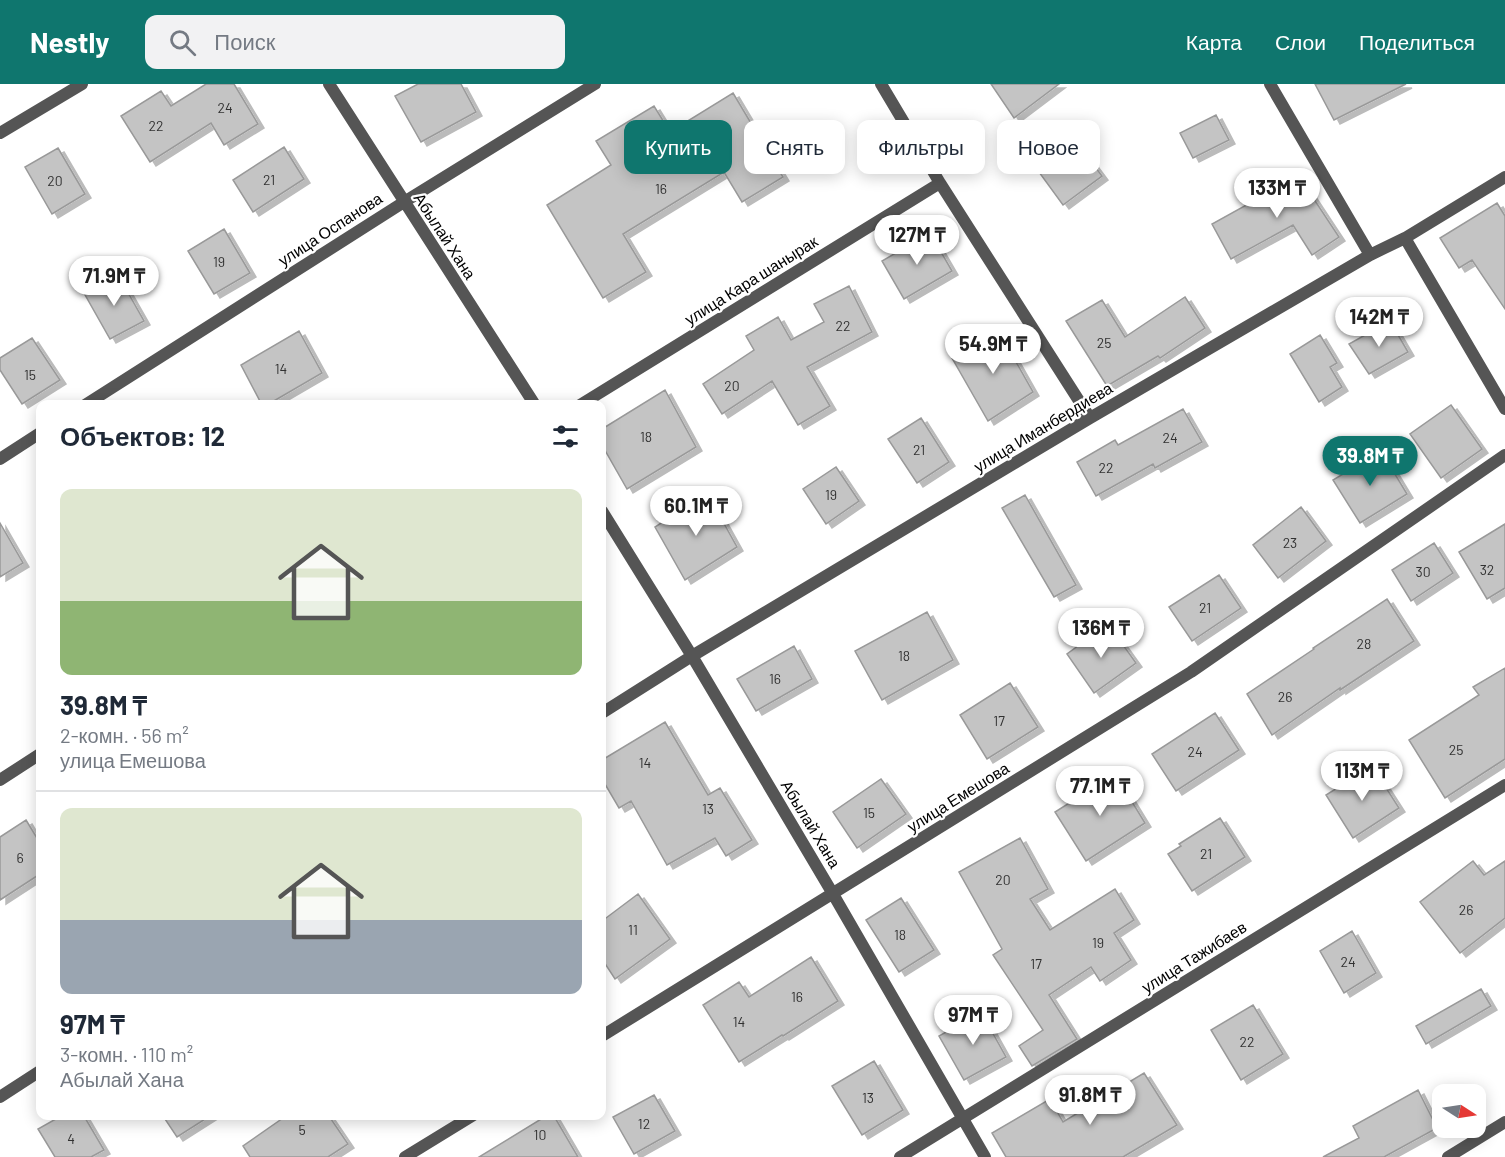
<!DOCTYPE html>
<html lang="ru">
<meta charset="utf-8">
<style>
:root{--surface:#fff;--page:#f2f2f3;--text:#1f2937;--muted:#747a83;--line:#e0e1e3;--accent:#0f766e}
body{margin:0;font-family:Barlow,sans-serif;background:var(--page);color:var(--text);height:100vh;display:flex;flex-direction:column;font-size:22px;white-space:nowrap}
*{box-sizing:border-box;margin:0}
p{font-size:20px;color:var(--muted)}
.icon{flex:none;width:33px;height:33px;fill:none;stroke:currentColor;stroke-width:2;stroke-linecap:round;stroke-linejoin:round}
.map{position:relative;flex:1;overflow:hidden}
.details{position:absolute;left:36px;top:316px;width:570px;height:720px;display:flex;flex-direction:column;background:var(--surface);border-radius:12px;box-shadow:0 3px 15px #0003}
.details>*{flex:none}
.top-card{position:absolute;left:624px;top:36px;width:570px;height:54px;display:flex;gap:12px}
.needle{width:39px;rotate:102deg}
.tools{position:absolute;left:1432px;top:1000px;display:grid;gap:12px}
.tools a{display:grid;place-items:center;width:54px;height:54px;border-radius:12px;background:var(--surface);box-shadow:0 3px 15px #0003;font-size:30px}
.price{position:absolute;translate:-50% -51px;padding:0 14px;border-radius:21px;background:#fff;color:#222;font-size:20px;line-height:39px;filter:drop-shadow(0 2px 3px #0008)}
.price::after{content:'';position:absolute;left:50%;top:36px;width:18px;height:14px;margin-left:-9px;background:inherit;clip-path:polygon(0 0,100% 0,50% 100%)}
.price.active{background:var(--accent);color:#fff}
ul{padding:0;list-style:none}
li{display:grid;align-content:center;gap:12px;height:318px;padding:0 24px}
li+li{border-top:2px solid var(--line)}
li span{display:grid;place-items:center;height:186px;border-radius:12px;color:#555}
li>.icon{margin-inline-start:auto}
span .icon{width:108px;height:108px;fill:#fffc;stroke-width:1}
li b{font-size:26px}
h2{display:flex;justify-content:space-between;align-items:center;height:72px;padding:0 24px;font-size:26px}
.pill{padding:0 21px;border-radius:12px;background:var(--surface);box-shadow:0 3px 15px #0003;font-size:21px;line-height:54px}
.pill.active{background:var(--accent);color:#fff}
header{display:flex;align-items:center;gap:36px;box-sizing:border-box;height:84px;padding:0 30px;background:var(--accent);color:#fff}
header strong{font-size:28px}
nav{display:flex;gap:33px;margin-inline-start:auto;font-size:21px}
.search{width:420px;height:54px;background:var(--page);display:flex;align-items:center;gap:15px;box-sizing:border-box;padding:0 21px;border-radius:12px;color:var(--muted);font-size:22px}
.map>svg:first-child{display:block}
.building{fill:#c4c4c4;stroke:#999;stroke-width:1.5;filter:url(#shadow)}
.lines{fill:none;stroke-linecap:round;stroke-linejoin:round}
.minor{stroke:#555;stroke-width:12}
.labels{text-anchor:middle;stroke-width:4.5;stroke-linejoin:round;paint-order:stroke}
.number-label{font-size:14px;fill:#313131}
.street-label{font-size:16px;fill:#000;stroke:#fff}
</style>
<header>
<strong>Nestly</strong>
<div class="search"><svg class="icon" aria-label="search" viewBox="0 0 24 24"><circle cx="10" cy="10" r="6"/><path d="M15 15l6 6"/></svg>Поиск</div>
<nav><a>Карта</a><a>Слои</a><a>Поделиться</a></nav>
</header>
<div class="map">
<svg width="1505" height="1073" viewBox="0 0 1505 1073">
<defs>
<filter id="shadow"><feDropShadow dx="6" dy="4" stdDeviation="0" flood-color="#0004"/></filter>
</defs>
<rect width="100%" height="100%" fill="#fff"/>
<!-- building -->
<path class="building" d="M 206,0 L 234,0 L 258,40 L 224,61 L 211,39 L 150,78 L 121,32 L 161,7 L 171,22 Z
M 418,0 L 461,0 L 476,28 L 421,58 L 395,12 Z
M 991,0 L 1059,0 L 1014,34 Z
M 1315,0 L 1406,0 L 1334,36 Z
M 733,9 L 783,93 L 742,118 L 724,88 L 623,150 L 646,188 L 603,214 L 547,121 L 611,81 L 596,57 L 654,22 L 670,48 Z
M 1216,31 L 1229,56 L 1193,74 L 1180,49 Z
M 1075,56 L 1102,92 L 1063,121 L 1036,84 Z
M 284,63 L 304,95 L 253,128 L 233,96 Z
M 58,64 L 85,110 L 52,130 L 25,83 Z
M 1294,85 L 1339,153 L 1312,171 L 1293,141 L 1231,175 L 1212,140 L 1270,108 L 1267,103 Z
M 1497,119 L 1505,132 L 1505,225 L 1472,176 L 1459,184 L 1440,154 Z
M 224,145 L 250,189 L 214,210 L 188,167 Z
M 930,149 L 952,187 L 904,215 L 882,177 Z
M 118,191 L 144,237 L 110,255 L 84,209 Z
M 849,202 L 872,248 L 807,283 L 830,322 L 798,341 L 772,297 L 722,330 L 703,300 L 754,266 L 746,252 L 778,233 L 791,256 L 824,238 L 814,220 Z
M 1185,213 L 1205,244 L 1160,274 L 1158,272 L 1107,302 L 1066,237 L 1102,216 L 1125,253 Z
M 1390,237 L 1408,268 L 1369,290 L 1349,260 Z
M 998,246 L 1033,308 L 988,337 L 952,274 Z
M 299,247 L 322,289 L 267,321 L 262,321 L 241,281 Z
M 1320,251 L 1337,279 L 1330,283 L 1342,303 L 1319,318 L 1290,270 Z
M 32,254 L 60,296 L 22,320 L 0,286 L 0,274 Z
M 665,306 L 696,363 L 627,405 L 602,361 L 602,345 Z
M 1451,321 L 1482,365 L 1441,394 L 1410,350 Z
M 1183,325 L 1202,358 L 1155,384 L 1153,380 L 1096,412 L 1077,378 L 1115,356 L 1118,361 Z
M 921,334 L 949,378 L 917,399 L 888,355 Z
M 1381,367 L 1407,410 L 1360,439 L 1333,396 Z
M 836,383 L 859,417 L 826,440 L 803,405 Z
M 707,409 L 737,463 L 685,496 L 655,443 Z
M 1025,411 L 1076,501 L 1054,513 L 1002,424 Z
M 1301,423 L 1326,457 L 1278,494 L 1253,461 Z
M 0,439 L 23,479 L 0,493 Z
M 1505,440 L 1505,504 L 1487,515 L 1459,468 Z
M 1434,459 L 1453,489 L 1411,517 L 1392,486 Z
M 1219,491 L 1241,524 L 1192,557 L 1169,523 Z
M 1387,515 L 1414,557 L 1340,606 L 1340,604 L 1272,651 L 1247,610 L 1314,565 L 1313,564 Z
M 927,528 L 953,576 L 882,616 L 855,567 Z
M 1108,540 L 1136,579 L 1094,609 L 1067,570 Z
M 794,562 L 812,595 L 756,627 L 737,595 Z
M 1505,584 L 1505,675 L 1445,714 L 1409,656 L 1479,611 L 1473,603 Z
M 1010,599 L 1038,643 L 987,675 L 960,631 Z
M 1215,629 L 1239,666 L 1176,707 L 1152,670 Z
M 665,638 L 708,711 L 720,704 L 752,756 L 726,772 L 715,754 L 667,781 L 631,717 L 619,724 L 602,695 L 602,676 Z
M 1372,682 L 1399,724 L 1353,754 L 1326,711 Z
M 1115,690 L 1145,739 L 1086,777 L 1055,728 Z
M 881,695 L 906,730 L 857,764 L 833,728 Z
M 1220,734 L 1245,773 L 1192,807 L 1168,770 L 1181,762 L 1179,760 Z
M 26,736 L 40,759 L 40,790 L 0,816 L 0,753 Z
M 1020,754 L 1048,805 L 1030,815 L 1050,846 L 1115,805 L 1134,836 L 1114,849 L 1131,876 L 1100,897 L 1091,883 L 1049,911 L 1077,955 L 1032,982 L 1019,962 L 1043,946 L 993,871 L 1002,865 L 959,788 Z
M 1473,777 L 1484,791 L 1505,777 L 1505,834 L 1460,869 L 1420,818 Z
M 638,810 L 670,855 L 615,895 L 602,875 L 602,837 Z
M 901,814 L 934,866 L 899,888 L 866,836 Z
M 1352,847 L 1376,889 L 1344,909 L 1320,867 Z
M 811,873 L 838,917 L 783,952 L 782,951 L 739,978 L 703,921 L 739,898 L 749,913 Z
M 1481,905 L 1491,922 L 1426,960 L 1416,942 Z
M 1253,921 L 1283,970 L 1241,996 L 1211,946 Z
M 981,928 L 1006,973 L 964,996 L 939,952 Z
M 874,977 L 903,1026 L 862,1051 L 832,1002 Z
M 1144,989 L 1177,1041 L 1123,1073 L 1006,1073 L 992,1049 L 1050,1015 L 1063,1038 Z
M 1418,1006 L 1437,1044 L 1384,1073 L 1323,1073 L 1359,1054 L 1353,1042 Z
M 654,1011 L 675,1047 L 634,1070 L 613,1033 Z
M 61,1032 L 84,1032 L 104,1066 L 91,1073 L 55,1073 L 38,1045 Z
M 163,1032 L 210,1032 L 177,1053 Z
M 286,1032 L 329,1032 L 348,1060 L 328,1073 L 250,1073 L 243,1062 Z
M 546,1032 L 554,1032 L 578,1073 L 479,1073 Z"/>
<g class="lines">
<!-- minor -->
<path class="minor" d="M 329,0 L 535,321
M 881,0 L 940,99 L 1090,334
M 1270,0 L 1370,171
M 0,49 L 82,0
M 1405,154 L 1505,325
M 85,321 L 404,118 L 595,0
M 580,321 L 940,99
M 0,375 L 40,349
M 602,427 L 692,572 L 833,810 L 985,1073
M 602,629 L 692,572 L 1090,334 L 1370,171 L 1405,154 L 1505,93
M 0,696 L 40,670
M 602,952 L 1191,588 L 1505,371
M 0,1013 L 40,987
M 405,1073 L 472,1032
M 900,1073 L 1505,701
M 1448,1073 L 1505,1038"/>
</g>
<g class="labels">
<!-- number labels -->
<g class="number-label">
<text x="225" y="29">24</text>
<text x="156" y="47">22</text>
<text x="269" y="101">21</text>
<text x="55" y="102">20</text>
<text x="661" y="110">16</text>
<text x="219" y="183">19</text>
<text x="843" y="247">22</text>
<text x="1104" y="264">25</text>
<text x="281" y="290">14</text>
<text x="30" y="296">15</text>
<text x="732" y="307">20</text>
<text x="646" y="358">18</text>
<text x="1170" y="359">24</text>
<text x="919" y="371">21</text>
<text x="1106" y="389">22</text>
<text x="831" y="416">19</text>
<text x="1290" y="464">23</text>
<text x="1487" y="491">32</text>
<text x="1423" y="493">30</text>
<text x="1205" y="529">21</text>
<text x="1364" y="565">28</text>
<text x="904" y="577">18</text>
<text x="775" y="600">16</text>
<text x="1285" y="618">26</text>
<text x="999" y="642">17</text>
<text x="1456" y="671">25</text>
<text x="1195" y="673">24</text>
<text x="645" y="684">14</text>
<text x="708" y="730">13</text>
<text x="869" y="734">15</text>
<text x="1206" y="775">21</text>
<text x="20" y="779">6</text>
<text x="1003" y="801">20</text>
<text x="1466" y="831">26</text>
<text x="633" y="851">11</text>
<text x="900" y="856">18</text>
<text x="1098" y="864">19</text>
<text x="1348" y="883">24</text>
<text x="1036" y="885">17</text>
<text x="797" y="918">16</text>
<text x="739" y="943">14</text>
<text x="1247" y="963">22</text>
<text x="868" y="1019">13</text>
<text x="644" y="1045">12</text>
<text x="302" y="1051">5</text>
<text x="540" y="1056">10</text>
<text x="71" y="1060">4</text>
</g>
<!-- street labels -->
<g class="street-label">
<text transform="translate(330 145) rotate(-33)" y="6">улица Оспанова</text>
<text transform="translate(445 152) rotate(57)" y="6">Абылай Хана</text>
<text transform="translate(751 196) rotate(-32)" y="6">улица Кара шанырак</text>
<text transform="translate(1043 343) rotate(-31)" y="6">улица Иманбердиева</text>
<text transform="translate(958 713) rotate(-32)" y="6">улица Емешова</text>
<text transform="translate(811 740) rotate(59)" y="6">Абылай Хана</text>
<text transform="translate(1194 873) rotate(-32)" y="6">улица Тажибаев</text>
</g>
</g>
</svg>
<div class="tools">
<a><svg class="needle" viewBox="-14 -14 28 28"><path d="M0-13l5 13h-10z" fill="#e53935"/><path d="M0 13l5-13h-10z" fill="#747a83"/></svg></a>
</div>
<b class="price" style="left:1277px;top:135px">133M ₸</b>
<b class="price" style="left:917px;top:182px">127M ₸</b>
<b class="price" style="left:114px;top:223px">71.9M ₸</b>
<b class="price" style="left:1379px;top:264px">142M ₸</b>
<b class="price" style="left:993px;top:291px">54.9M ₸</b>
<b class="price active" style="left:1370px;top:403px">39.8M ₸</b>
<b class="price" style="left:696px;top:453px">60.1M ₸</b>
<b class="price" style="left:1101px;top:575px">136M ₸</b>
<b class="price" style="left:1362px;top:718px">113M ₸</b>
<b class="price" style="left:1100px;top:733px">77.1M ₸</b>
<b class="price" style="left:973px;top:962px">97M ₸</b>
<b class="price" style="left:1090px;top:1042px">91.8M ₸</b>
<div class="top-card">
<a class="pill active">Купить</a>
<a class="pill">Снять</a>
<a class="pill">Фильтры</a>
<a class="pill">Новое</a>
</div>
<section class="details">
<h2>Объектов: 12<svg class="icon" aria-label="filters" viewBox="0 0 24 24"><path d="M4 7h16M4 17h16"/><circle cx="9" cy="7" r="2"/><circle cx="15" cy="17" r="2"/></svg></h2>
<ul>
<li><span style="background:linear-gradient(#dfe7d0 60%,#8fb573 0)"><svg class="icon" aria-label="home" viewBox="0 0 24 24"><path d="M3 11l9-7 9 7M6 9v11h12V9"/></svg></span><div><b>39.8M ₸</b><p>2-комн. · 56 m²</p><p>улица Емешова</p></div></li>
<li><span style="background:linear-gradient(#dfe7d0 60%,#9aa5b1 0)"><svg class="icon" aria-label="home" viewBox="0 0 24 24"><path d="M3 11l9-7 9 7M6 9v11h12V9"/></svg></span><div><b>97M ₸</b><p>3-комн. · 110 m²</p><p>Абылай Хана</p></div></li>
</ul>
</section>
</div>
